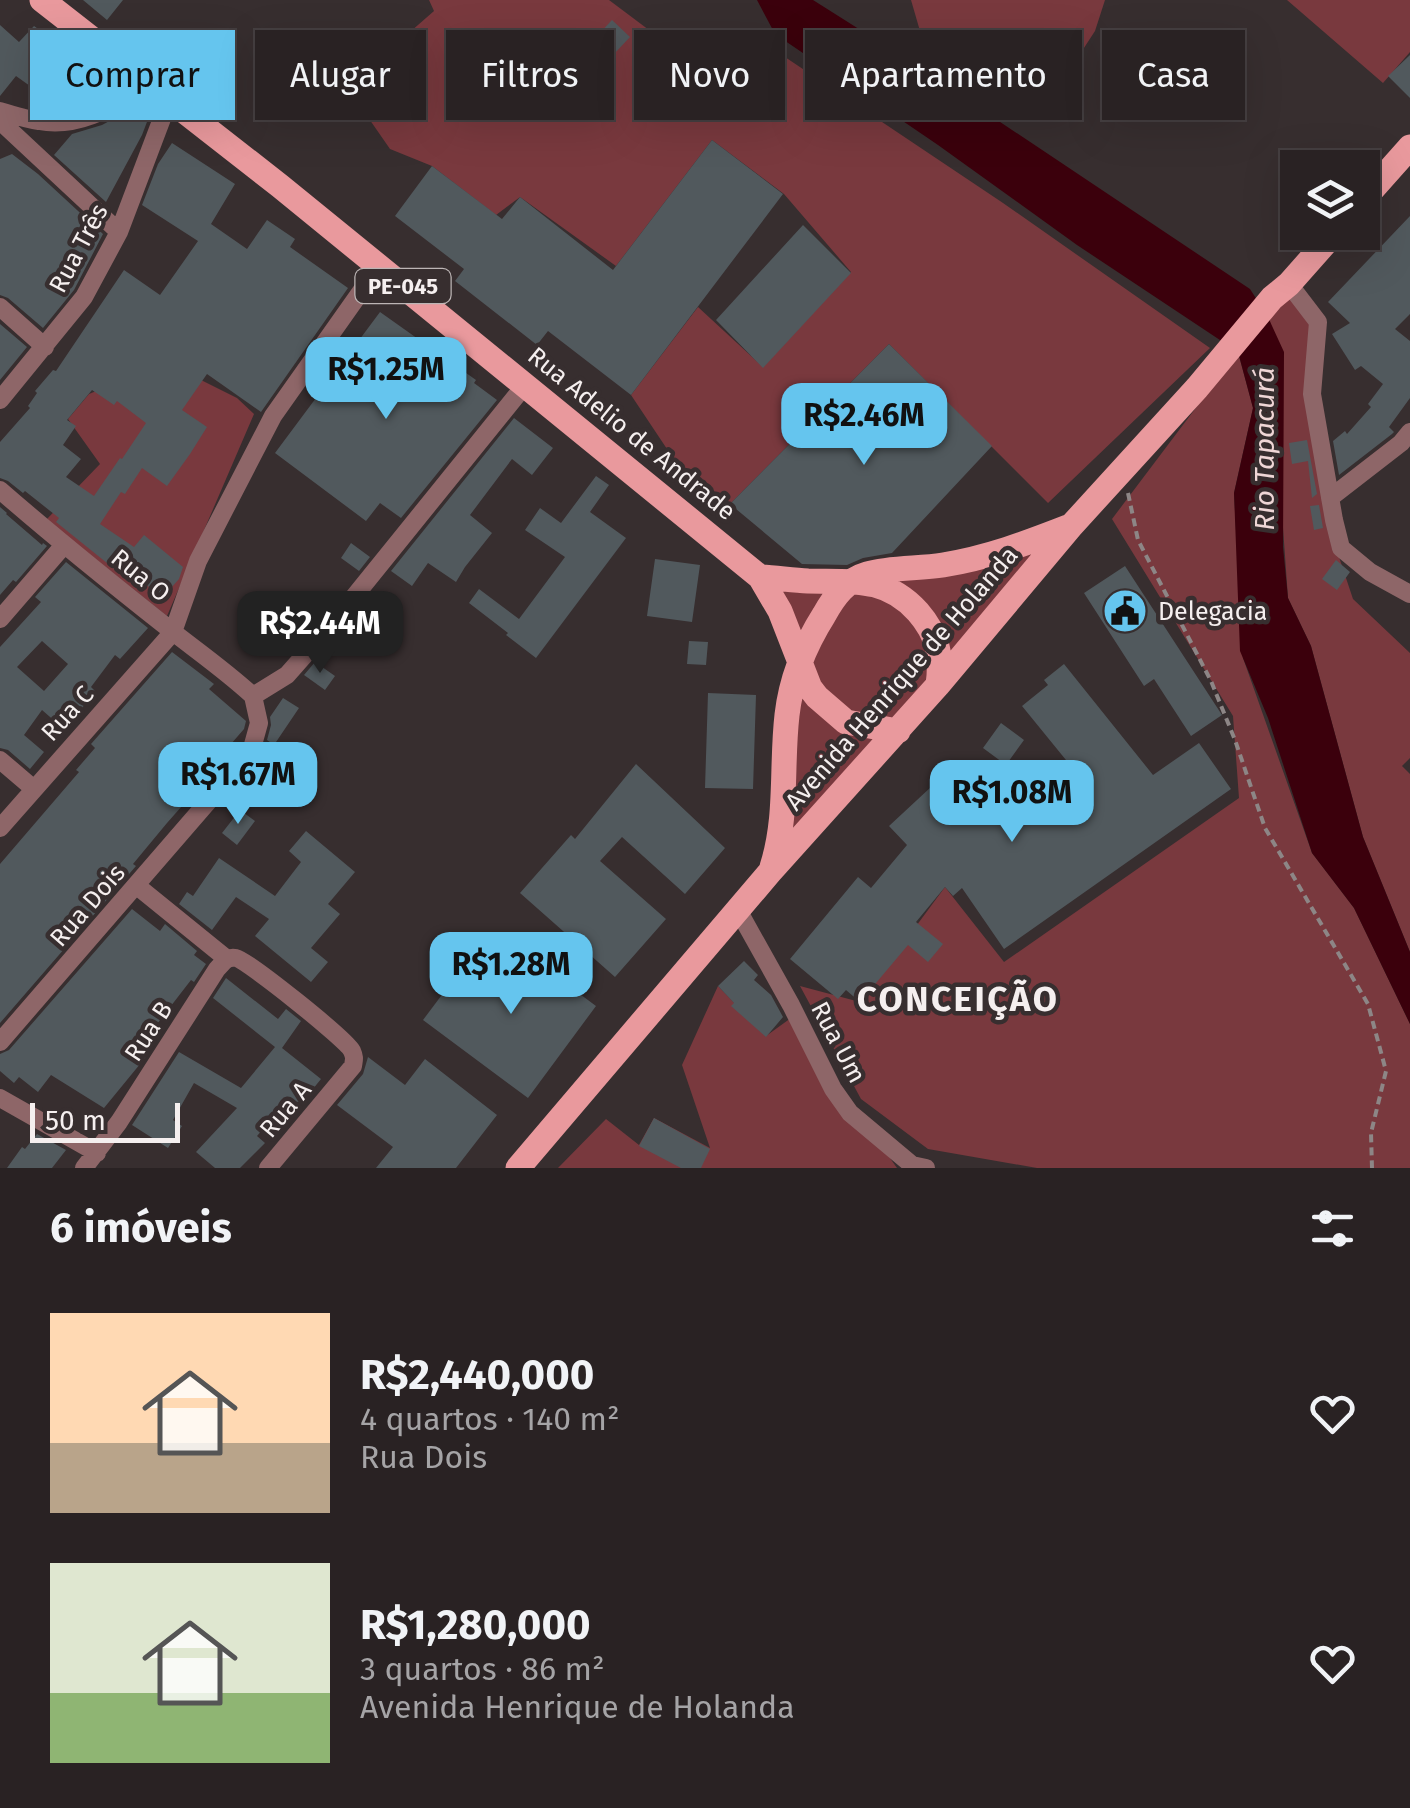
<!DOCTYPE html>
<html lang="pt">
<meta charset="utf-8">
<style>
:root{--surface:#292223;--page:#352f30;--text:#f1f3f6;--muted:#a5a4a6;--line:#453f41;--accent:#65c5ee}
body{margin:0;font-family:"Fira Sans",sans-serif;background:var(--page);color:var(--text);height:100vh;display:flex;flex-direction:column;font-size:38px;white-space:nowrap}
*{box-sizing:border-box;margin:0}
p{font-size:32px;color:var(--muted)}
.icon{flex:none;width:55px;height:55px;fill:none;stroke:currentColor;stroke-width:2;stroke-linecap:round;stroke-linejoin:round}
.map{position:relative;height:1168px;overflow:hidden}
.sheet{display:flex;flex-direction:column;background:var(--surface);flex:1}
.sheet>*{flex:none}
.hud{position:absolute;left:30px;top:30px;width:1350px;height:90px;display:flex;gap:20px}
.fabs{position:absolute;left:1280px;top:150px;display:grid;gap:20px}
.fabs a{display:grid;place-items:center;width:100px;height:100px;border-radius:0px;background:var(--surface);box-shadow:0 10px 40px #0002,0 0 0 2px var(--line);font-size:50px}
.scale{position:absolute;left:30px;bottom:25px;width:150px;box-sizing:border-box;padding-left:10px;border:5px solid #f5efef;border-top:0;font-size:28px;line-height:35px;white-space:nowrap;color:#f5efef;-webkit-text-stroke:8px #372e2f;paint-order:stroke}
.price{position:absolute;translate:-50% -85px;padding:0 22px;border-radius:20px;background:var(--accent);color:#111;font-size:32px;line-height:65px;filter:drop-shadow(0 2px 5px #0008)}
.price::after{content:'';position:absolute;left:50%;top:60px;width:30px;height:22px;margin-left:-15px;background:inherit;clip-path:polygon(0 0,100% 0,50% 100%)}
.price.current{background:#222;color:#fff}
ul{padding:0;list-style:none}
li{display:flex;align-items:center;gap:30px;height:250px;padding:0 50px}
li span{display:grid;place-items:center;flex:none;width:280px;height:200px;border-radius:0px;color:#555}
li>.icon{margin-inline-start:auto}
span .icon{width:120px;height:120px;fill:#fffc;stroke-width:1}
li b{font-size:42px}
h2{display:flex;justify-content:space-between;align-items:center;height:120px;padding:0 50px;font-size:42px}
.pill{padding:0 35px;border-radius:0px;background:var(--surface);box-shadow:0 10px 40px #0002,0 0 0 2px var(--line);font-size:35px;line-height:90px}
.pill.current{background:var(--accent);color:#111}
.map>svg:first-child{display:block}
.green{fill:#79393e}
.water{fill:#3b000c}
.building{fill:#51595d;fill-rule:evenodd}
.lines{fill:none;stroke-linecap:round;stroke-linejoin:round}
.path{stroke:#8d8686;stroke-width:4;stroke-dasharray:8 5;stroke-linecap:butt}
.street{stroke:#8e6668;stroke-width:18}
.primary{stroke:#e9999d;stroke-width:25}
.labels{text-anchor:middle;stroke-width:9;stroke-linejoin:round;paint-order:stroke}
.shield{fill:#372e2f;stroke:#bcb5b5;stroke-width:2.5}
.shield-label{font-size:22px;font-weight:bold;fill:#f5efef}
.street-label{font-size:25px;fill:#f5efef;stroke:#372e2f}
.poi-label{font-size:25px;fill:#f5efef;stroke:#372e2f;text-anchor:start}
.water-label{font-size:28px;font-style:italic;fill:#efd6d6;stroke:#372e2f}
.district-label{font-size:35px;font-weight:bold;letter-spacing:2.5px;fill:#f5efef;stroke:#372e2f}
</style>
<div class="map">
<svg width="1410" height="1168" viewBox="0 0 1410 1168">
<rect width="100%" height="100%" fill="#372e2f"/>
<!-- green -->
<path class="green" d="M 429,0 L 609,0 L 661,39 L 779,53 L 1003,203 L 1210,348 L 1048,503 L 889,344 L 730,504 L 673,458 L 631,395 L 698,307 L 763,367 L 851,272 L 784,194 L 712,140 L 616,266 L 520,197 L 496,215 L 432,166 L 390,149 L 347,87 L 434,11 Z
M 911,0 L 1105,0 L 1095,31 L 1058,88 L 1041,96 L 1008,102 L 967,72 L 920,31 Z
M 1287,0 L 1410,0 L 1410,52 L 1383,83 Z
M 1288,291 L 1314,323 L 1308,395 L 1336,548 L 1353,599 L 1410,653 L 1410,758 L 1402,766 L 1410,774 L 1410,952 L 1363,837 L 1311,646 L 1288,598 L 1268,317 Z
M 1238,352 L 1253,408 L 1234,493 L 1243,658 L 1312,853 L 1354,908 L 1410,1024 L 1410,1168 L 1037,1168 L 928,1149 L 861,1099 L 800,986 L 860,1002 L 945,887 L 1004,962 L 1239,798 L 1233,716 L 1112,519 Z
M 171,360 L 199,379 L 237,398 L 254,414 L 167,616 L 46,520 L 100,464 L 68,419 L 89,394 Z
M 1051,542 L 943,671 L 940,626 L 877,581 Z
M 770,582 L 841,584 L 798,653 Z
M 878,591 L 931,637 L 927,684 L 907,712 L 875,724 L 849,719 L 803,661 L 842,600 L 859,592 Z
M 797,687 L 891,731 L 778,859 Z
M 718,986 L 766,1036 L 791,1018 L 897,1168 L 558,1168 L 606,1119 L 639,1145 L 654,1118 L 710,1148 L 682,1065 Z"/>
<!-- water -->
<path class="water" d="M 757,0 L 813,0 L 900,55 L 1250,289 L 1268,317 L 1284,352 L 1283,547 L 1288,598 L 1311,646 L 1363,837 L 1410,952 L 1410,1024 L 1354,908 L 1312,853 L 1268,718 L 1240,651 L 1234,493 L 1253,408 L 1238,352 L 1077,245 L 938,145 L 775,34 Z"/>
<!-- building -->
<path class="building" d="M 83,0 L 123,0 L 107,20 Z
M 612,20 L 630,37 L 583,87 L 565,70 Z
M 0,25 L 19,42 L 34,26 L 61,45 L 57,50 L 89,77 L 96,69 L 110,82 L 90,103 L 82,105 L 65,95 L 57,104 L 32,83 L 30,86 L 16,76 L 0,96 Z
M 1410,55 L 1410,98 L 1388,76 Z
M 141,104 L 150,114 L 142,135 L 106,202 L 54,155 L 72,134 L 102,125 Z
M 712,140 L 783,194 L 631,395 L 548,331 L 537,345 L 455,281 L 464,269 L 395,216 L 432,166 L 502,219 L 520,197 L 613,270 Z
M 172,143 L 235,184 L 211,224 L 247,249 L 267,220 L 295,239 L 290,247 L 348,288 L 261,412 L 207,374 L 182,410 L 207,427 L 190,454 L 167,486 L 142,468 L 125,494 L 121,492 L 100,524 L 134,547 L 144,535 L 183,567 L 179,579 L 162,598 L 143,582 L 138,588 L 56,522 L 59,518 L 25,491 L 23,493 L 8,481 L 0,478 L 0,442 L 30,408 L 28,406 L 37,393 L 35,391 L 53,370 L 56,371 L 124,270 L 160,295 L 198,241 L 142,205 L 158,164 ZM 92,390 L 114,405 L 117,401 L 146,423 L 122,459 L 120,458 L 94,496 L 66,477 L 81,459 L 63,445 L 76,426 L 67,420 Z
M 12,154 L 38,174 L 103,234 L 74,290 L 43,328 L 8,298 L 0,295 L 0,159 Z
M 1410,216 L 1410,314 L 1395,329 L 1410,341 L 1410,398 L 1389,427 L 1394,432 L 1392,434 L 1339,475 L 1333,441 L 1345,431 L 1347,434 L 1371,407 L 1368,404 L 1383,384 L 1361,366 L 1355,370 L 1332,334 L 1350,323 L 1328,302 Z
M 803,225 L 851,273 L 763,368 L 716,320 Z
M 380,312 L 476,380 L 474,383 L 497,400 L 401,518 L 380,503 L 366,521 L 275,453 Z
M 0,324 L 27,347 L 0,380 Z
M 889,344 L 992,446 L 892,553 L 863,558 L 847,565 L 802,564 L 730,504 Z
M 514,418 L 553,448 L 532,475 L 512,459 L 470,515 L 492,533 L 465,567 L 456,582 L 428,563 L 412,586 L 391,571 Z
M 1307,440 L 1317,494 L 1312,498 L 1308,461 L 1292,464 L 1289,443 Z
M 596,476 L 609,485 L 590,512 L 626,538 L 536,658 L 506,635 L 508,633 L 469,603 L 479,589 L 519,619 L 565,557 L 525,530 L 540,508 L 561,523 Z
M 1319,505 L 1323,528 L 1314,530 L 1310,506 Z
M 0,507 L 7,513 L 6,514 L 42,545 L 43,543 L 47,546 L 16,582 L 13,580 L 0,595 Z
M 351,543 L 370,557 L 359,571 L 341,558 Z
M 655,559 L 700,565 L 692,622 L 647,616 Z
M 1336,560 L 1350,572 L 1337,590 L 1322,579 Z
M 66,562 L 148,628 L 120,659 L 115,655 L 91,687 L 95,691 L 65,730 L 42,710 L 24,735 L 44,752 L 30,769 L 8,750 L 0,748 L 0,647 L 41,602 L 35,597 ZM 42,641 L 68,664 L 44,691 L 17,667 Z
M 1125,566 L 1222,715 L 1191,736 L 1154,679 L 1144,686 L 1084,593 Z
M 370,596 L 392,612 L 382,626 L 360,610 Z
M 689,641 L 708,642 L 706,665 L 687,664 Z
M 172,652 L 214,684 L 209,689 L 246,721 L 244,729 L 218,759 L 223,763 L 207,782 L 205,780 L 167,823 L 133,864 L 136,866 L 0,1023 L 0,864 L 79,772 L 76,770 L 95,748 L 91,744 Z
M 315,662 L 335,676 L 325,690 L 304,675 Z
M 1064,664 L 1153,775 L 1199,743 L 1231,789 L 1004,949 L 962,888 L 953,896 L 945,887 L 916,922 L 943,944 L 928,962 L 908,945 L 860,1002 L 846,990 L 838,999 L 790,959 L 858,877 L 871,888 L 907,845 L 889,826 L 931,787 L 944,801 L 982,774 L 1014,820 L 1071,774 L 1077,779 L 1079,776 L 1022,706 L 1048,685 L 1044,680 Z
M 708,693 L 756,695 L 753,789 L 705,788 Z
M 283,698 L 299,708 L 274,745 L 267,740 L 271,725 L 270,717 Z
M 1001,723 L 1024,740 L 1006,765 L 983,748 Z
M 636,764 L 725,848 L 685,894 L 622,837 L 600,861 L 666,919 L 615,977 L 520,893 L 571,835 L 575,839 Z
M 240,810 L 255,821 L 237,845 L 222,833 Z
M 306,831 L 355,872 L 328,904 L 340,914 L 311,948 L 328,962 L 311,982 L 255,936 L 269,919 L 236,897 L 212,930 L 179,904 L 187,892 L 193,896 L 219,858 L 275,896 L 301,862 L 289,851 Z
M 132,909 L 160,931 L 165,924 L 197,951 L 194,955 L 206,964 L 194,982 L 191,980 L 157,1024 L 160,1027 L 153,1036 L 157,1039 L 145,1058 L 104,1108 L 51,1075 L 38,1092 L 19,1077 L 14,1083 L 0,1071 L 0,1054 L 9,1050 Z
M 514,945 L 596,1006 L 528,1098 L 423,1020 L 474,952 L 496,969 Z
M 744,961 L 758,975 L 754,980 L 771,995 L 783,1017 L 766,1037 L 731,1006 L 734,1003 L 718,986 Z
M 226,978 L 278,1019 L 286,1009 L 301,1021 L 282,1048 L 321,1079 L 300,1105 L 290,1098 L 257,1136 L 265,1143 L 240,1168 L 215,1168 L 196,1152 L 237,1108 L 194,1083 L 173,1120 L 182,1126 L 168,1148 L 132,1125 L 179,1052 L 241,1088 L 275,1047 L 213,998 Z
M 368,1057 L 405,1085 L 425,1059 L 497,1115 L 456,1168 L 376,1168 L 393,1147 L 337,1105 L 363,1074 Z
M 654,1118 L 710,1149 L 701,1168 L 681,1168 L 639,1146 Z
M 37,1134 L 66,1150 L 52,1168 L 7,1168 L 22,1147 L 25,1149 Z"/>
<g class="lines">
<!-- path -->
<path class="path" d="M 1128,493 L 1138,540 L 1211,681 L 1235,740 L 1265,828 L 1368,1004 L 1386,1071 L 1371,1133 L 1372,1168"/>
<!-- street -->
<path class="street" d="M 0,111 C 13,115 26,119 39,121 C 80,129 115,105 149,85
M 0,121 L 119,232
M 1289,284 L 1318,322 L 1312,394 L 1334,520 L 1341,548 L 1370,572 L 1410,594
M 0,307 L 45,347
M 0,400 L 84,297 L 119,232 L 169,100
M 0,490 C 55,538 111,583 168,628 C 197,651 226,671 253,696
M 1330,498 L 1401,443 L 1410,432
M 0,619 L 64,545
M 253,696 L 287,675 L 332,624 L 525,385
M 0,760 L 34,789
M 0,828 L 173,632 L 198,561 L 273,416 L 379,266
M 137,886 L 227,959
M 738,910 L 791,1005 L 833,1089 L 850,1113 L 912,1165 L 926,1168
M 0,1042 L 251,752 L 259,723 L 253,696
M 0,1098 L 97,1153
M 84,1168 L 119,1122 L 217,969 C 223,963 227,956 236,958 C 247,960 347,1040 352,1051 C 355,1058 354,1059 353,1066 L 268,1168"/>
<!-- primary -->
<path class="primary" d="M 42,0 L 280,186 L 760,577 L 780,611 L 810,688 L 817,697 L 846,722 L 898,731
M 1362,201 L 1410,147
M 760,577 C 776,578 792,580 808,581 C 851,582 886,576 918,612 C 938,635 942,656 938,685
M 772,867 C 788,817 781,767 787,715 C 791,680 805,645 824,615 C 834,597 846,580 867,574 C 891,567 919,569 943,565 C 987,558 1027,543 1068,527
M 518,1168 L 770,872 L 938,685 L 1072,525 L 1197,388 L 1272,298 L 1289,284 L 1335,232"/>
</g>
<!-- icons -->
<defs>
<symbol id="civic-disc" viewBox="-11 -11 22 22"><circle r="9.5" fill="#65c5ee" stroke="#372e2f"/><path d="M-.6-6.5H3V-4.5H.6V-3L4-1V1h2V6H-6V1h2V-1L-.6-3ZM-1.2 2.5V6h2.4V2.5Z" fill="#111"/></symbol>
</defs>
<g fill-rule="evenodd">
<use href="#civic-disc" x="1100" y="586" width="50" height="50"/>
</g>
<g class="labels">
<!-- shield labels -->
<rect class="shield" x="355.5" y="269" width="95" height="34" rx="8"/>
<g class="shield-label">
<text x="403" y="294">PE-045</text>
</g>
<!-- street labels -->
<g class="street-label">
<text transform="translate(78 248) rotate(-62)" y="9">Rua Três</text>
<text transform="translate(632 433) rotate(39)" y="9">Rua Adelio de Andrade</text>
<text transform="translate(141 575) rotate(39)" y="9">Rua O</text>
<text transform="translate(901 678) rotate(-49)" y="9">Avenida Henrique de Holanda</text>
<text transform="translate(67 713) rotate(-48)" y="9">Rua C</text>
<text transform="translate(87 905) rotate(-49)" y="9">Rua Dois</text>
<text transform="translate(148 1031) rotate(-57)" y="9">Rua B</text>
<text transform="translate(839 1042) rotate(62)" y="9">Rua Um</text>
<text transform="translate(285 1109) rotate(-50)" y="9">Rua A</text>
</g>
<!-- poi labels -->
<g class="poi-label">
<text x="1158" y="620">Delegacia</text>
</g>
<!-- water labels -->
<g class="water-label">
<text transform="translate(1264 449) rotate(-90)" y="10">Rio Tapacurá</text>
</g>
<!-- district labels -->
<g class="district-label">
<text x="958" y="1011">CONCEIÇÃO</text>
</g>
</g>
</svg>
<div class="fabs">
<a><svg class="icon" aria-label="layers" viewBox="0 0 24 24"><path d="M12 4l9 5-9 5-9-5zM3 14l9 5 9-5"/></svg></a>
</div>
<div class="scale">50 m</div>
<b class="price" style="left:386px;top:422px">R$1.25M</b>
<b class="price" style="left:864px;top:468px">R$2.46M</b>
<b class="price current" style="left:320px;top:676px">R$2.44M</b>
<b class="price" style="left:238px;top:827px">R$1.67M</b>
<b class="price" style="left:1012px;top:845px">R$1.08M</b>
<b class="price" style="left:511px;top:1017px">R$1.28M</b>
<div class="hud">
<a class="pill current">Comprar</a>
<a class="pill">Alugar</a>
<a class="pill">Filtros</a>
<a class="pill">Novo</a>
<a class="pill">Apartamento</a>
<a class="pill">Casa</a>
</div>
</div>
<section class="sheet">
<h2>6 imóveis<svg class="icon" aria-label="filters" viewBox="0 0 24 24"><path d="M4 7h16M4 17h16"/><circle cx="9" cy="7" r="2"/><circle cx="15" cy="17" r="2"/></svg></h2>
<ul>
<li><span style="background:linear-gradient(#ffd9b3 65%,#b9a48a 0)"><svg class="icon" aria-label="home" viewBox="0 0 24 24"><path d="M3 11l9-7 9 7M6 9v11h12V9"/></svg></span><div><b>R$2,440,000</b><p>4 quartos · 140 m²</p><p>Rua Dois</p></div><svg class="icon" aria-label="heart" viewBox="0 0 24 24"><path d="M12 20l-8-8c-3-5 5-10 8-4 3-6 11-1 8 4z"/></svg></li>
<li><span style="background:linear-gradient(#dfe7d0 65%,#8fb573 0)"><svg class="icon" aria-label="home" viewBox="0 0 24 24"><path d="M3 11l9-7 9 7M6 9v11h12V9"/></svg></span><div><b>R$1,280,000</b><p>3 quartos · 86 m²</p><p>Avenida Henrique de Holanda</p></div><svg class="icon" aria-label="heart" viewBox="0 0 24 24"><path d="M12 20l-8-8c-3-5 5-10 8-4 3-6 11-1 8 4z"/></svg></li>
</ul>
</section>
